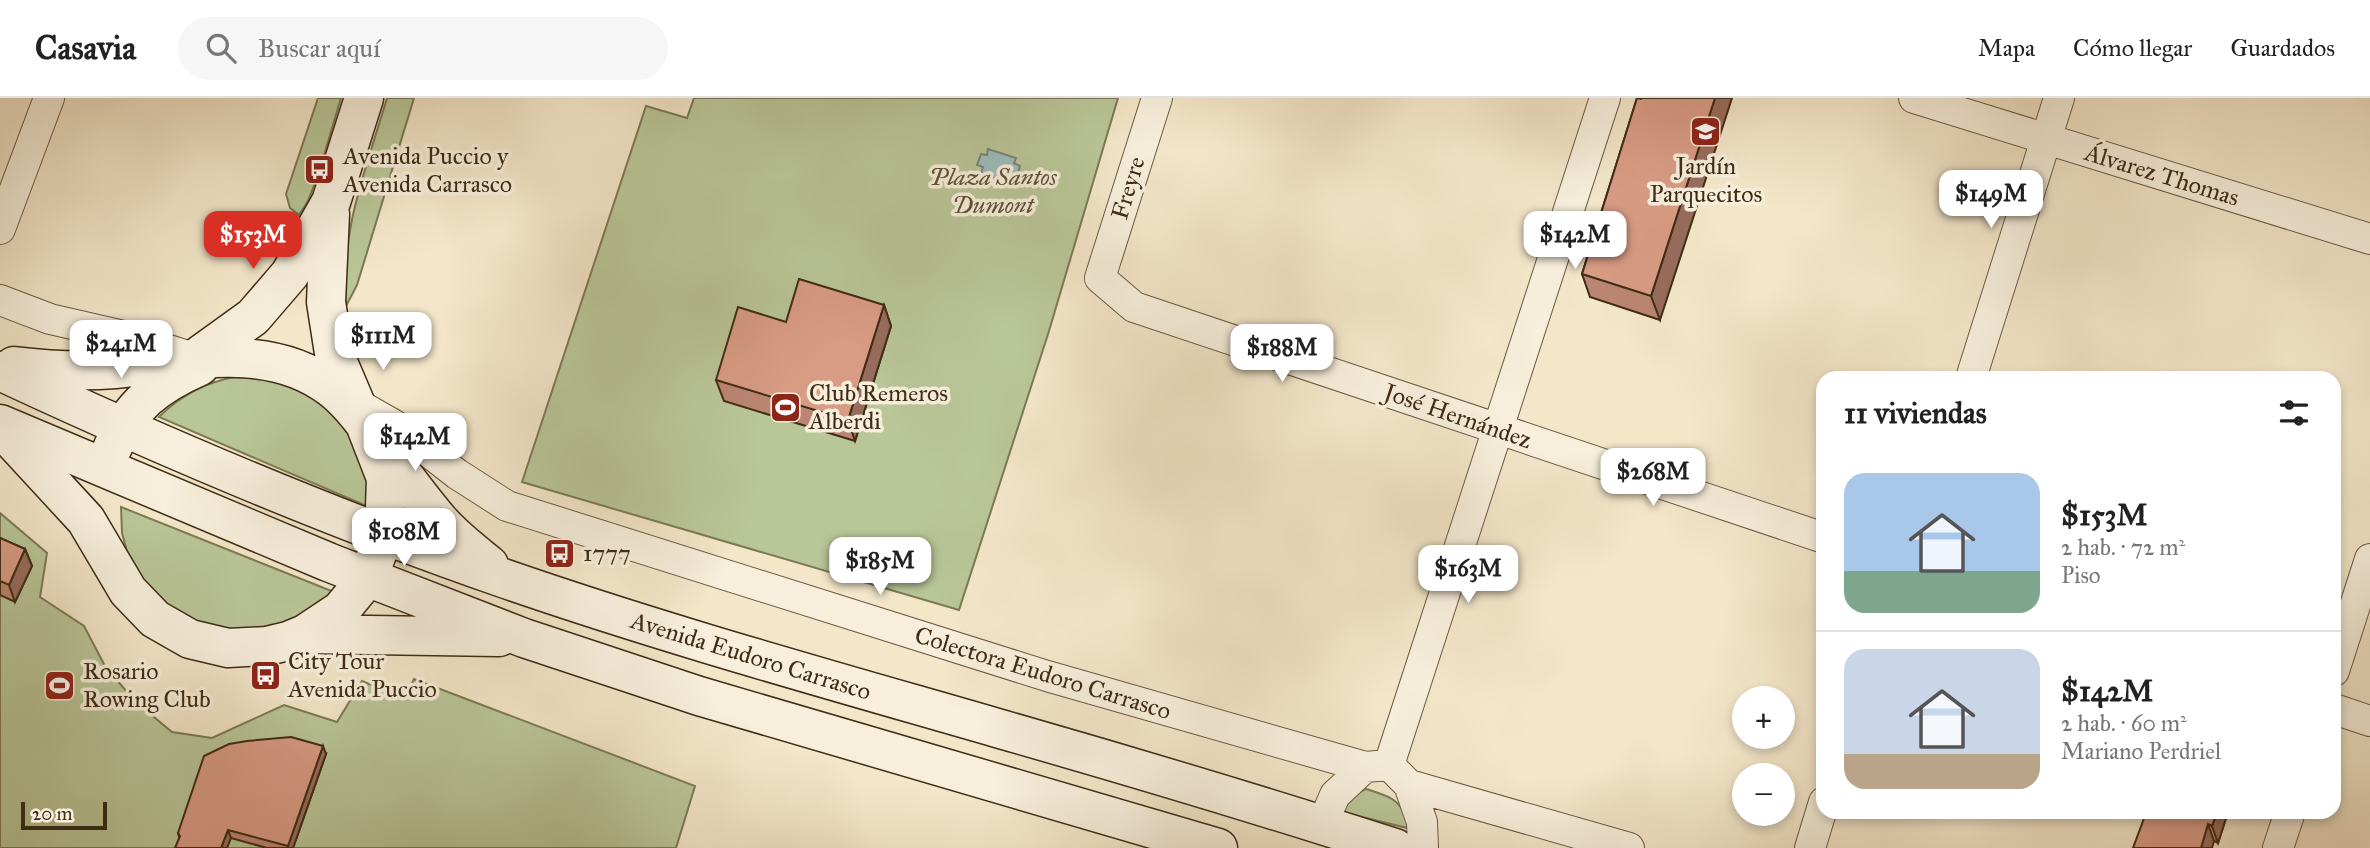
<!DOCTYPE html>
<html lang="es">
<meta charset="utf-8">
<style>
:root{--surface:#fff;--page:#f6f6f6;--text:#222;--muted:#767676;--line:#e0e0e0;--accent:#d93025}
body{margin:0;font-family:"IM FELL Great Primer",serif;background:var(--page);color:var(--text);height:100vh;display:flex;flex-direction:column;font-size:26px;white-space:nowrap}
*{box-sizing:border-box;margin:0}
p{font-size:23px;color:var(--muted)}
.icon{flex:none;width:38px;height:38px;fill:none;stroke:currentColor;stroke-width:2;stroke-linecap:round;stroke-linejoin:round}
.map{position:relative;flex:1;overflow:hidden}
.drawer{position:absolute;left:1816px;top:273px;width:525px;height:448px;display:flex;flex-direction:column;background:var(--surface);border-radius:21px;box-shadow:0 4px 10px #0003}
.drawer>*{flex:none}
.controls{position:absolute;left:1732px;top:588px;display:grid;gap:14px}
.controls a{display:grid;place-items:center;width:63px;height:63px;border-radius:50%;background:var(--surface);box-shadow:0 4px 10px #0003;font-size:35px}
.scale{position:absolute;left:21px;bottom:18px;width:86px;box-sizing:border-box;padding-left:7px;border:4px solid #3f2c15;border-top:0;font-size:19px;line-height:24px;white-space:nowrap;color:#3f2c15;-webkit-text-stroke:5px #f7efdc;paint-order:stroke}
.price{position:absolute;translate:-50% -60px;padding:0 16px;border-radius:14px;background:#fff;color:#222;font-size:23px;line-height:46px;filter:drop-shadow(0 2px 4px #0008)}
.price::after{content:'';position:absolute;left:50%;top:42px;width:21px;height:16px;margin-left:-10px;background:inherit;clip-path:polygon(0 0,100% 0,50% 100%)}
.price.selected{background:var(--accent);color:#fff}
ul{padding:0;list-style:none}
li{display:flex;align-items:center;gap:21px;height:175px;padding:0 28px}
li+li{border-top:2px solid var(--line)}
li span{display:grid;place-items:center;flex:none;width:196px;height:140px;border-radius:21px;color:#555}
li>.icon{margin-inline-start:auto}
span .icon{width:84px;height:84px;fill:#fffc;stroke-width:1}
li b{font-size:30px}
h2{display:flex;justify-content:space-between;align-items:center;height:84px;padding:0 28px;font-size:30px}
header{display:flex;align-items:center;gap:42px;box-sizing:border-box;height:98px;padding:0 35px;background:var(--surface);border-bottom:2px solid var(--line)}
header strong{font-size:33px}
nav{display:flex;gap:38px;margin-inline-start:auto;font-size:24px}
.search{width:490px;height:63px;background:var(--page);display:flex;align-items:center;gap:18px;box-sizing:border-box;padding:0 24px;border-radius:38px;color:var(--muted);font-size:26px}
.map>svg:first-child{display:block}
.green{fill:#b9c698;stroke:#7c7956;stroke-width:2}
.water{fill:#9ebdbe;stroke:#78837a;stroke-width:2}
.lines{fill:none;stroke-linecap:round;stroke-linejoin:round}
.street-casing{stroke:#6c5a42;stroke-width:32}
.secondary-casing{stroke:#3f2c15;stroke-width:41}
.street{stroke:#f7efdc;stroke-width:30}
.secondary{stroke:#f7efdc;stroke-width:38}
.wall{fill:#ba8572;stroke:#3f2c15;stroke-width:2}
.shaded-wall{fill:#976c5c;stroke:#3f2c15;stroke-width:2}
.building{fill:#d89b84;stroke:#3f2c15;stroke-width:2}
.labels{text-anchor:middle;stroke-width:7;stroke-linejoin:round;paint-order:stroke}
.poi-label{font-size:24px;fill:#3f2c15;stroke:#f7efdc;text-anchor:start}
.street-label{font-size:24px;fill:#3f2c15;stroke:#f7efdc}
.park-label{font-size:24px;font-style:italic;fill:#5e5236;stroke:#f7efdc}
</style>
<header>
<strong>Casavia</strong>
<div class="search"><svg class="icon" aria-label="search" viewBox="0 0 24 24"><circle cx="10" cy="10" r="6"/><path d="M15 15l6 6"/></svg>Buscar aquí</div>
<nav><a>Mapa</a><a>Cómo llegar</a><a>Guardados</a></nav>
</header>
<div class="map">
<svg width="2370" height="750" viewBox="0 0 2370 750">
<rect width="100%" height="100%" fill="#f3e6c9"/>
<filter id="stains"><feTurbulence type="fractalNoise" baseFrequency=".00286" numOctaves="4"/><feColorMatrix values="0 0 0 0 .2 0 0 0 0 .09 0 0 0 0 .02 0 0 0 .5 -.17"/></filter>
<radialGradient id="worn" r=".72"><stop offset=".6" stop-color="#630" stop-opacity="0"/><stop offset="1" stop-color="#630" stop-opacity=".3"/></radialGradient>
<!-- green -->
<path class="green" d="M 318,0 L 341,0 L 322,64 L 317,63 L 314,76 L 318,77 L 308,103 L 299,117 L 290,110 L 286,96 Z
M 387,0 L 414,0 L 357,187 L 346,208 C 339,136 367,68 387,0 Z
M 694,0 L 1118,0 L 1049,233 L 959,512 L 522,384 L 646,8 L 687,20 Z
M 239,278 L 252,278 L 303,290 L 343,323 L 367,370 L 369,409 L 159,319 C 182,296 207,284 239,278 Z
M 121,409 L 334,494 L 280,530 L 215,534 L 158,504 L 129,461 L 122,435 Z
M 0,415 L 47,455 L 40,499 L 84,528 L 106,570 L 136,604 L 172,634 L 212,640 L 284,607 L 337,624 L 362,583 L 405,601 L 414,581 L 695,688 L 676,750 L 0,750 Z
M 1366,691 C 1391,699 1398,700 1410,724 L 1407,730 L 1346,715 L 1343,711 L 1353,697 Z"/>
<!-- water -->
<path class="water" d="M 988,51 L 1016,60 L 1014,65 L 1020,68 L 1017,79 L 1010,77 L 1008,84 L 981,75 L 983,69 L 977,67 L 981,56 L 987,57 Z"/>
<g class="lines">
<defs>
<path id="street" d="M 1157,0 L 1100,180 L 1134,209 L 1824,440
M 1914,0 L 2370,141
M 0,131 L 49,0
M 0,202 L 50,221 L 124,238 L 191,259
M 1971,280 L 2059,0
M 352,303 L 394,327 L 457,376 L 507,408 L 1047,578 L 1365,669 L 1389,667 L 1409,687 L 1629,750
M 2334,573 L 2370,461
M 2334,611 L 2370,623
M 1389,667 L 1605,0
M 1409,687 L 1422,724 L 1423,750
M 1322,727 L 1335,697 L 1365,669
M 1810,750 L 1824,704
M 2278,750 L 2290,714"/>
<path id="secondary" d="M 330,116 L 326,204 L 334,255 L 357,309
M 192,263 L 253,219 L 290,176 L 331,104 L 364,0
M 14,268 C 48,272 80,274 115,271 C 186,264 268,242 331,290 C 347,302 361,320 373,337 C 395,365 415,394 438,421 C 452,438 472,453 489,467
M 0,273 C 163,349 330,420 500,479 C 664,536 831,582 997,630 C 1130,668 1263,708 1395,750
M 0,326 L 328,464 L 524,540 L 699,598 L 1218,750
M 4,333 L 86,422 L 128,493 L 155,521 L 190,541 L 228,550 L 267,548 L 288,543 L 305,536 L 341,512 L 368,479 L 384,438 L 386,380 L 365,326
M 112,351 C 130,307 157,287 200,268
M 305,536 L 499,539"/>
</defs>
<!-- street casing -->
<use href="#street" class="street-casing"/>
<!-- secondary casing -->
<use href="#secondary" class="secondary-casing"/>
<!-- street -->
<use href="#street" class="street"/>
<!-- secondary -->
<use href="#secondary" class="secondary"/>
</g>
<!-- wall -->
<path class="wall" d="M 1637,0 L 1660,222 L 1590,199 L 1582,176 Z
M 884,207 L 891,228 L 855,343 L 724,303 L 716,282 L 786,224 Z
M 0,440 L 25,451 L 32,468 L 15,504 L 0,497 Z
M 326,656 L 293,750 L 267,750 L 231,740 L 179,739 L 178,735 Z
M 2228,714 L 2218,745 L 2166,718 Z"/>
<!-- shaded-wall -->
<path class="shaded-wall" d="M 1715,0 L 1732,0 L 1660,222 L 1651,198 Z
M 884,207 L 891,228 L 855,343 L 848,322 Z
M 25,451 L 32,468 L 15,504 L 9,487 Z
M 323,648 L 326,656 L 293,750 L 288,750 L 288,748 Z
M 2217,714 L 2228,714 L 2218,745 L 2212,728 Z
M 2208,726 L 2214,743 L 2212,750 L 2201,750 Z
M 228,732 L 231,740 L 227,750 L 221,750 Z"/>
<!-- building -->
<path class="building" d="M 1637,0 L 1641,1 L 1642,0 L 1715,0 L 1651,198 L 1582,176 Z
M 799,181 L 884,207 L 848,322 L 716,282 L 738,209 L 786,224 Z
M 0,440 L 25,451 L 9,487 L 0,483 Z
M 291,639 L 323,648 L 288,748 L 228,732 L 221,750 L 175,750 L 180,738 L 178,735 L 204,658 L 229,646 L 247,643 Z
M 2167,714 L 2217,714 L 2212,728 L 2208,726 L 2201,750 L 2133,750 L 2146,715 L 2166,718 Z"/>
<!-- icons -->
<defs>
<symbol id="school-square" viewBox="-11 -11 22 22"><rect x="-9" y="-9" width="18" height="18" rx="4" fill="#8f2418" stroke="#f7efdc"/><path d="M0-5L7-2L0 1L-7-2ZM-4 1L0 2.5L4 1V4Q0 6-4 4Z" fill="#fff"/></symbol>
<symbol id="bus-square" viewBox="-11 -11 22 22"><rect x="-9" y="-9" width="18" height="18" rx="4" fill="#8f2418" stroke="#f7efdc"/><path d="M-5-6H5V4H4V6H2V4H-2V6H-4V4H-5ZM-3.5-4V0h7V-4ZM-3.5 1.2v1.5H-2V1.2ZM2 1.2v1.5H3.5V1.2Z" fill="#fff"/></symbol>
<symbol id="stadium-square" viewBox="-11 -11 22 22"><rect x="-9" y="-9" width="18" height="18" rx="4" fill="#8f2418" stroke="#f7efdc"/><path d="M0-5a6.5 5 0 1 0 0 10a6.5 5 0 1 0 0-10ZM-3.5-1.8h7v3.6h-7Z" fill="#fff"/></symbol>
</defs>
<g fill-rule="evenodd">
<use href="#school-square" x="1688" y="16" width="35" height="35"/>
<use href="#bus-square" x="302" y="54" width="35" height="35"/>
<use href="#stadium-square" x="768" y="292" width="35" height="35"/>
<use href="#bus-square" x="542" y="438" width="35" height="35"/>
<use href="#bus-square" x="248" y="560" width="35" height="35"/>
<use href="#stadium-square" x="42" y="570" width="35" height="35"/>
</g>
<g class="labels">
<!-- poi labels -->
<g class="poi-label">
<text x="343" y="66">Avenida Puccio y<tspan x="343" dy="28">Avenida Carrasco</tspan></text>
<text x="1706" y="76" text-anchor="middle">Jardín<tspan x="1706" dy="28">Parquecitos</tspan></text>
<text x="809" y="303">Club Remeros<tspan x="809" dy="28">Alberdi</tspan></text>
<text x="583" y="463">1777</text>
<text x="288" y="571">City Tour<tspan x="288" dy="28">Avenida Puccio</tspan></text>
<text x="83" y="581">Rosario<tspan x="83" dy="28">Rowing Club</tspan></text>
</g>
<!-- street labels -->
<g class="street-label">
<text transform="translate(2162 77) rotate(17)" y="8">Álvarez Thomas</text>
<text transform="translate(1128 90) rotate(-73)" y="8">Freyre</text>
<text transform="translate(1458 318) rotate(19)" y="8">José Hernández</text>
<text transform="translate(751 558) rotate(17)" y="8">Avenida Eudoro Carrasco</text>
<text transform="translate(1043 575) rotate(17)" y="8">Colectora Eudoro Carrasco</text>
</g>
<!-- park labels -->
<g class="park-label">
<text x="993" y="87">Plaza Santos<tspan x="993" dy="28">Dumont</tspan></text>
</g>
</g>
<rect width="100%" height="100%" filter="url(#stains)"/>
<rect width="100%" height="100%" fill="url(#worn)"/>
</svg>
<div class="controls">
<a>+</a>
<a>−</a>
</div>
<div class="scale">20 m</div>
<b class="price" style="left:1991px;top:132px">$149M</b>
<b class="price selected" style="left:253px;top:173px">$153M</b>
<b class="price" style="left:1575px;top:173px">$142M</b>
<b class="price" style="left:383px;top:274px">$111M</b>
<b class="price" style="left:121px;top:282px">$241M</b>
<b class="price" style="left:1282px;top:286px">$188M</b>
<b class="price" style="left:415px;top:375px">$142M</b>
<b class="price" style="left:1653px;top:410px">$268M</b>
<b class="price" style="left:404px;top:470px">$108M</b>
<b class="price" style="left:880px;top:499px">$185M</b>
<b class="price" style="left:1468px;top:507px">$163M</b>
<section class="drawer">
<h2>11 viviendas<svg class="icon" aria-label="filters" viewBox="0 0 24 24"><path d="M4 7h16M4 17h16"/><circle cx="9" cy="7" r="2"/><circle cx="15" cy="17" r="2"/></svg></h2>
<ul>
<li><span style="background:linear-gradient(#a9c7e8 70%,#7fa58c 0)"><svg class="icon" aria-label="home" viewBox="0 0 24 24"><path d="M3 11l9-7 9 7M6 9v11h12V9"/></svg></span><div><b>$153M</b><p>2 hab. · 72 m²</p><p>Piso</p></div></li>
<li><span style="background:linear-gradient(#c9d6e8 75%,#b9a48a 0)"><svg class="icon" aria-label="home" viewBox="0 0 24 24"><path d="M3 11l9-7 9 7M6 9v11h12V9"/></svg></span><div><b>$142M</b><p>2 hab. · 60 m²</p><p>Mariano Perdriel</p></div></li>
</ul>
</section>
</div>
